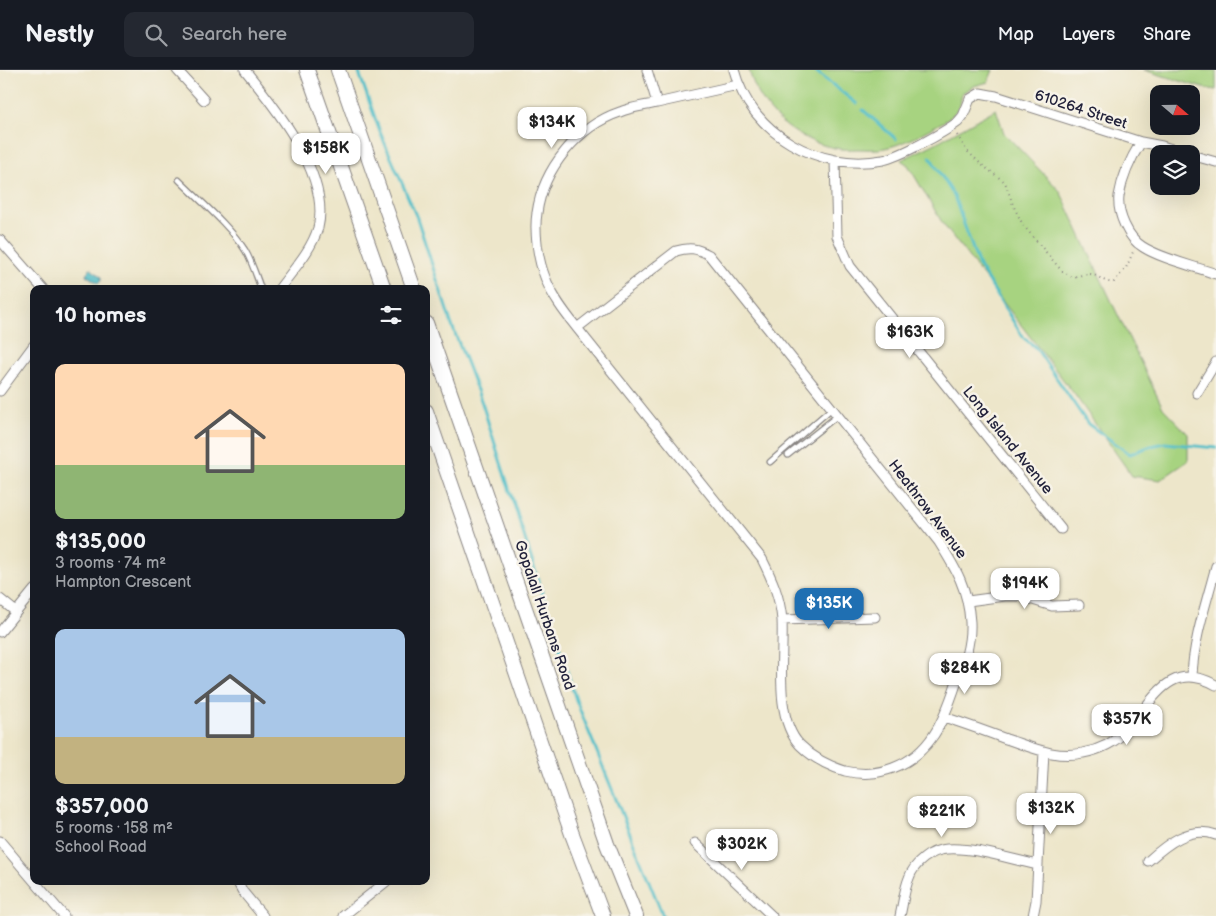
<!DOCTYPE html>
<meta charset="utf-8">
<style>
:root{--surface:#171b24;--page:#242831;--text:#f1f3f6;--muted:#9ea1a6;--line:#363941;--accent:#1f6fb2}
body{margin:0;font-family:"Balsamiq Sans",sans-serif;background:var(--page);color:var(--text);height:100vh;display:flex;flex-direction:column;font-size:19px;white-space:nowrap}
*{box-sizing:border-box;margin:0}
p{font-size:16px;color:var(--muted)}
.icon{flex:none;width:28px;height:28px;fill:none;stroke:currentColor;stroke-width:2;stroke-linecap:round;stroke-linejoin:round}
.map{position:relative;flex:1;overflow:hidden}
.sheet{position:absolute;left:30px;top:215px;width:400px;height:600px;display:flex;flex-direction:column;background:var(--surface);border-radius:10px;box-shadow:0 5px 20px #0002}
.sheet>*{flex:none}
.needle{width:32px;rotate:110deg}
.buttons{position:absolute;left:1150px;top:15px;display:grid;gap:10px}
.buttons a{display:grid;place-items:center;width:50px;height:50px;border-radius:10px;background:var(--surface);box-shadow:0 5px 20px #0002;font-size:25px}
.price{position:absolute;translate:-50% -42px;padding:0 11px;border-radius:10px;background:#fff;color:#222;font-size:16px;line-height:32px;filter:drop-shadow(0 1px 2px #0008)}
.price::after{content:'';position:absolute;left:50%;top:30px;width:15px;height:11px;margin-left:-8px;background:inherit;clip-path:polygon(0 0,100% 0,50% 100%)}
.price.selected{background:var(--accent);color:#fff}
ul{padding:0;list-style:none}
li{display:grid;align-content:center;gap:10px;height:265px;padding:0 25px}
li span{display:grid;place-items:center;height:155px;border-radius:10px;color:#555}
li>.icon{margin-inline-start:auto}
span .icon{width:90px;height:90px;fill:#fffc;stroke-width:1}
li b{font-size:21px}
h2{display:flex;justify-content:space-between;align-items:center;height:60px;padding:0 25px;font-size:21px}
header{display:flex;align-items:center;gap:30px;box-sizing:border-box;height:70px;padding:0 25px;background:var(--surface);border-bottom:1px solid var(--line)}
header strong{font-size:24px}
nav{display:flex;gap:28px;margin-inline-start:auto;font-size:18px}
.search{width:350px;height:45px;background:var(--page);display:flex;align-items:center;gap:12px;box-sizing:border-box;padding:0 18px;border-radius:10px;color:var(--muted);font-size:19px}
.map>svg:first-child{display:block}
.green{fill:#a7d380;stroke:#647a5e}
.water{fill:#52bfc9;stroke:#3a7082}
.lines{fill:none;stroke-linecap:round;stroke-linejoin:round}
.stream{stroke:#52bfc9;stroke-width:3}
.service-casing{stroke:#888482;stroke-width:7}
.minor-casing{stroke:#888482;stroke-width:11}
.primary-casing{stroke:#888482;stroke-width:16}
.path{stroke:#888482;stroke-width:2;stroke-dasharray:1 4;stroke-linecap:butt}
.service{stroke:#fff;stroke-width:4.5}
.minor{stroke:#fff;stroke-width:9}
.primary{stroke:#fff;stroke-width:14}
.labels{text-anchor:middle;stroke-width:5;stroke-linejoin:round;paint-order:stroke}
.street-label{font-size:15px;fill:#22223b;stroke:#f7f3e8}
</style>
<header>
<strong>Nestly</strong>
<div class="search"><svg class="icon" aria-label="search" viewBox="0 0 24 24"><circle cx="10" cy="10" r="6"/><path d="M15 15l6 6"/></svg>Search here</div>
<nav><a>Map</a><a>Layers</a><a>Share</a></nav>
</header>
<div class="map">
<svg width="1216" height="846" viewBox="0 0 1216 846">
<rect width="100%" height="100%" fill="#f7f3e8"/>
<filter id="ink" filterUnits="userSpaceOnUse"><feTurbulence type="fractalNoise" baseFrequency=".02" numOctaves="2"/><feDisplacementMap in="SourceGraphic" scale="10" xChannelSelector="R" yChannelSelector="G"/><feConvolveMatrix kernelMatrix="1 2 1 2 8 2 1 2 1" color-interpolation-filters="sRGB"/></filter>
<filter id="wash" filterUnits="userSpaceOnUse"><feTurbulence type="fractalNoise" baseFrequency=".0096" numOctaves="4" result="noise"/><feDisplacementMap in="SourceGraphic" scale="20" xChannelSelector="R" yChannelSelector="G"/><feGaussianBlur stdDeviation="1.12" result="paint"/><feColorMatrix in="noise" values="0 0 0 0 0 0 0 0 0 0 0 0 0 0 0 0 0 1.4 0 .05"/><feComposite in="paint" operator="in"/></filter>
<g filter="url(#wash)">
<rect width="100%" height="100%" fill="#ede6ca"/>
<!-- green -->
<path class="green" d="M 749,0 L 993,0 L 988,12 L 974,16 L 962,23 C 961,27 961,34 958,38 C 952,49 935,56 924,62 C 912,69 899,75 885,78 C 877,80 867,79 858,79 C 851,79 843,80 835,78 C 794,70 760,41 749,0 Z
M 1144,0 L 1216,0 L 1216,20 L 1203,18 Z
M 996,39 L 1004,63 L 1060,121 L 1116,241 L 1163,338 L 1188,364 L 1188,391 L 1160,410 L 1132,406 L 1075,325 L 943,154 L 908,95 L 901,90 L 934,74 Z"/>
<!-- water -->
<path class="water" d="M 90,198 L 101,207 L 101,211 L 98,213 L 86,205 Z"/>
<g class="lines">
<!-- stream -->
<path class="stream" d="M 358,0 L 380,62 L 417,148 L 451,253 L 482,333 L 576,630 L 663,846
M 814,0 L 857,34
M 863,40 L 896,69
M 930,87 L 954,126 L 979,196 L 1023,267 L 1036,278 L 1088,354 L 1130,384 L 1151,376 L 1165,373 L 1216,378"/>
</g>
</g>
<g filter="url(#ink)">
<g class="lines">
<defs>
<path id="service" d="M 179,110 C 200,131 229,155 245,180 C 252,192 256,205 261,219
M 788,385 L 837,346
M 770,392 L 831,339"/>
<path id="minor" d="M 177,0 L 204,30
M 245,0 C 276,38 331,106 318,158 C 311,181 293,200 279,219
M 647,0 L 657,33
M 734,0 C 751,64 819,102 883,90 C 901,86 943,63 958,52 L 963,46 L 970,29 L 980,23 L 996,26 L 1141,72
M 1188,84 L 1162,76 L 1141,72 C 1131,88 1122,108 1119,126 C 1117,144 1128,168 1143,177 C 1162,189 1194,196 1216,204
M 1191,85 L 1216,92
M 835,90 L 837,166 L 850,196 L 1061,459
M 0,170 L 43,219
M 577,258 L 676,181 C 689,177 697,178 709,185 L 939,472 C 956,499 968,519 970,552 C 971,574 964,594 956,614 C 944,650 931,684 893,698 C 876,704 863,705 845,701 C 828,696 812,687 800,675 C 773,647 784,585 782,550 C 780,527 772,509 762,489 L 577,258 C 565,243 551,225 545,207 C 538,190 534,161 537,143 C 543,99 578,56 620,42 C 631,37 645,36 657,33 C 684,27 711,21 738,15
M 0,321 L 34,275
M 1197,323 L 1216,292
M 0,529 L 16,542
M 968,531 L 1005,526 L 1020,526 L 1052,536 L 1079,535
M 782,550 L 875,547
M 0,562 L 34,520
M 1192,607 C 1193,571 1207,531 1216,496
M 944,647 C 965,654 985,661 1006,669 C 1031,677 1056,689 1083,683 C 1099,680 1115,672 1126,661 C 1153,632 1168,589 1216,615
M 0,771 L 34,811
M 695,773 L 772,846
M 1148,791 C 1167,774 1190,755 1216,765
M 34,811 L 64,846
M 237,811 L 243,822 L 263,846
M 343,846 L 387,811
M 900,846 C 903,834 904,820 909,808 C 914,793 931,780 947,779 C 974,777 1010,789 1038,795
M 1033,846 L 1036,831 L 1044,682"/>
<path id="primary" d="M 307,0 L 384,219
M 338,0 L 414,219
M 426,253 L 607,774 L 636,846
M 426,341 L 572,764 L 603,846"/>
</defs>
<!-- service casing -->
<use href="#service" class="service-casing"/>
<!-- minor casing -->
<use href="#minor" class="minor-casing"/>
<!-- primary casing -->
<use href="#primary" class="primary-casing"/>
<!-- path -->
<path class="path" d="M 957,65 L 967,81 L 982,95 L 1005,112 L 1013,135 L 1023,155 L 1061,200 L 1072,207 C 1078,206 1085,204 1090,204 C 1099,205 1105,214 1114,212 L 1126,198 L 1133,182"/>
<!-- service -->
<use href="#service" class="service"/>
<!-- minor -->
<use href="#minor" class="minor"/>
<!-- primary -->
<use href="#primary" class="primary"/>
</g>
</g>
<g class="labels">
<!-- street labels -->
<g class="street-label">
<text transform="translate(1081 39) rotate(18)" y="5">610264 Street</text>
<text transform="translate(1008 370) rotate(51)" y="5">Long Island Avenue</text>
<text transform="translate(928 439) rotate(53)" y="5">Heathrow Avenue</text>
<text transform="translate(545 545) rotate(71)" y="5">Gopalall Hurbans Road</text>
</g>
</g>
</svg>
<div class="buttons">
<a><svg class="needle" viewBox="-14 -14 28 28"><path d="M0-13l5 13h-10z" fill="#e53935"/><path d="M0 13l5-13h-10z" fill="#9ea1a6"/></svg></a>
<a><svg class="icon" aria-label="layers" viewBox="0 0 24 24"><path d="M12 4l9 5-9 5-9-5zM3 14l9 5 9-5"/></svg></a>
</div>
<b class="price" style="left:552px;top:79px">$134K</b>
<b class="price" style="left:326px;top:105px">$158K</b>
<b class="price" style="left:910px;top:289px">$163K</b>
<b class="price" style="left:1025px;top:540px">$194K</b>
<b class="price selected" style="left:829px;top:560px">$135K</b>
<b class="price" style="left:965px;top:625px">$284K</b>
<b class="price" style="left:1127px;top:676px">$357K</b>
<b class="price" style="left:1051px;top:765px">$132K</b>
<b class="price" style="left:942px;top:768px">$221K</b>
<b class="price" style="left:742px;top:801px">$302K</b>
<section class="sheet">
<h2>10 homes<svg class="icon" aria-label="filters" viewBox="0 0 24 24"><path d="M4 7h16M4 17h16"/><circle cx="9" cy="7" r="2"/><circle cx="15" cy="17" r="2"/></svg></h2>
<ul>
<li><span style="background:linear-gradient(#ffd9b3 65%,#8fb573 0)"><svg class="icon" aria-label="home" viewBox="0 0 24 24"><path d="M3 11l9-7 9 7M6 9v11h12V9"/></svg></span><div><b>$135,000</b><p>3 rooms · 74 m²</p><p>Hampton Crescent</p></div></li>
<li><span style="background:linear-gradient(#a9c7e8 70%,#c2b280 0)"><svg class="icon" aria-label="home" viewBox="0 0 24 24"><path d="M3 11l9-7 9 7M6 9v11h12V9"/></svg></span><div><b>$357,000</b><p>5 rooms · 158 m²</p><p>School Road</p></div></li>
</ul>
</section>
</div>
